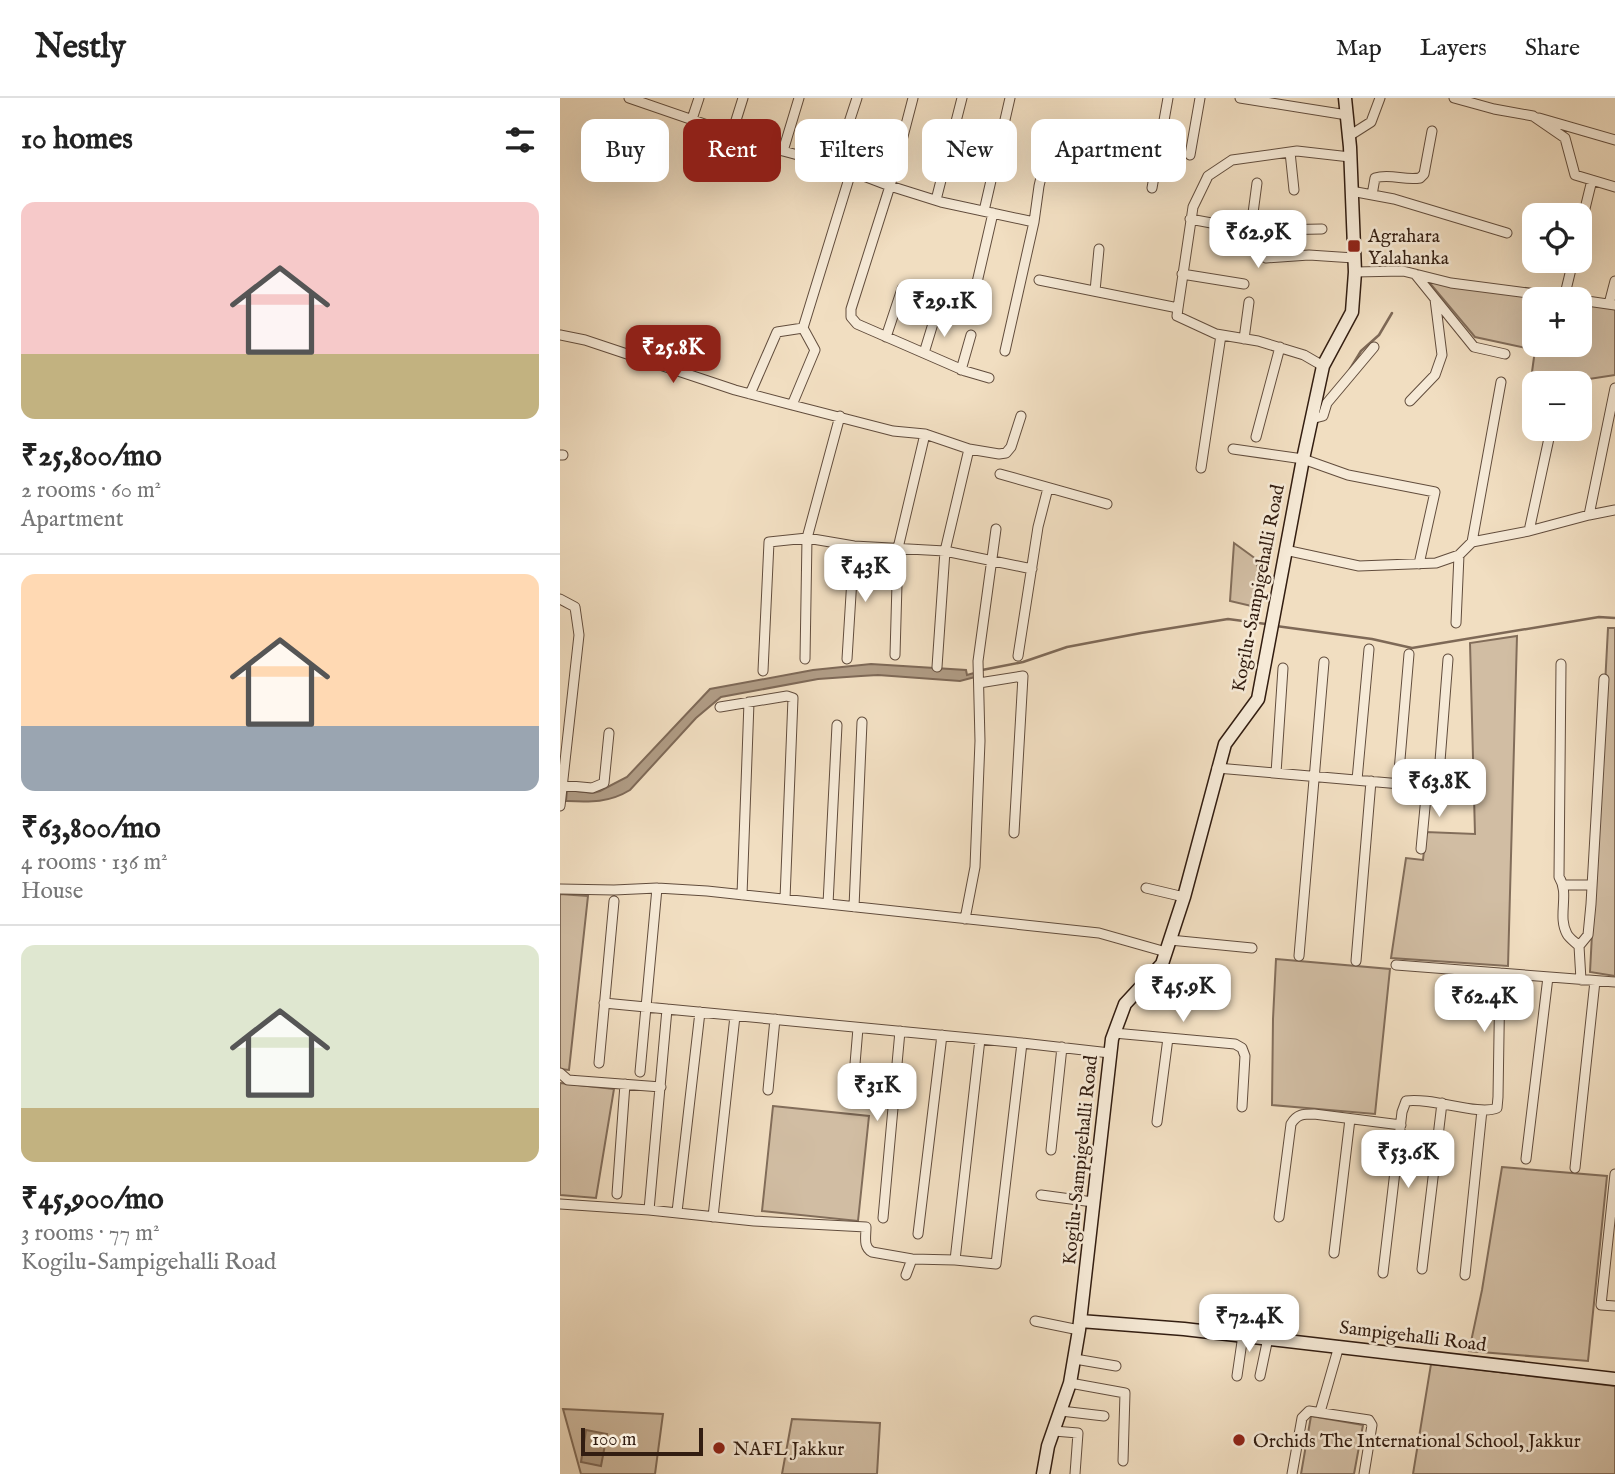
<!DOCTYPE html>
<meta charset="utf-8">
<style>
:root{--surface:#fff;--page:#f2f2f2;--text:#222;--muted:#767676;--line:#e0e0e0;--accent:#8f2418}
body{margin:0;font-family:"IM FELL English",serif;background:var(--page);color:var(--text);height:100vh;display:flex;flex-direction:column;font-size:26px;white-space:nowrap}
*{box-sizing:border-box;margin:0}
p{font-size:23px;color:var(--muted)}
.icon{flex:none;width:38px;height:38px;fill:none;stroke:currentColor;stroke-width:2;stroke-linecap:round;stroke-linejoin:round}
.map{position:relative;flex:1;overflow:hidden}
.panel{display:flex;flex-direction:column;background:var(--surface);width:560px}
.panel>*{flex:none}
.top-card{position:absolute;left:21px;top:21px;width:665px;height:63px;display:flex;gap:14px}
.tools{position:absolute;left:962px;top:105px;display:grid;gap:14px}
.tools a{display:grid;place-items:center;width:70px;height:70px;border-radius:14px;background:var(--surface);box-shadow:0 7px 28px #0002;font-size:35px}
.scale{position:absolute;left:21px;bottom:18px;width:122px;box-sizing:border-box;padding-left:7px;border:4px solid #321d11;border-top:0;font-size:19px;line-height:24px;white-space:nowrap;color:#321d11;-webkit-text-stroke:5px #f6ead7;paint-order:stroke}
.price{position:absolute;translate:-50% -60px;padding:0 16px;border-radius:14px;background:#fff;color:#222;font-size:23px;line-height:46px;filter:drop-shadow(0 2px 4px #0008)}
.price::after{content:'';position:absolute;left:50%;top:42px;width:21px;height:16px;margin-left:-10px;background:inherit;clip-path:polygon(0 0,100% 0,50% 100%)}
.price.active{background:var(--accent);color:#fff}
ul{padding:0;list-style:none}
li{display:grid;align-content:center;gap:14px;height:371px;padding:0 21px}
li+li{border-top:2px solid var(--line)}
li span{display:grid;place-items:center;height:217px;border-radius:14px;color:#555}
li>.icon{margin-inline-start:auto}
span .icon{width:126px;height:126px;fill:#fffc;stroke-width:1}
li b{font-size:30px}
h2{display:flex;justify-content:space-between;align-items:center;height:84px;padding:0 21px;font-size:30px}
.chip{padding:0 24px;border-radius:14px;background:var(--surface);box-shadow:0 7px 28px #0002;font-size:24px;line-height:63px}
.chip.active{background:var(--accent);color:#fff}
header{display:flex;align-items:center;gap:42px;box-sizing:border-box;height:98px;padding:0 35px;background:var(--surface);border-bottom:2px solid var(--line)}
header strong{font-size:33px}
nav{display:flex;gap:38px;margin-inline-start:auto;font-size:24px}
main{display:flex;flex:1;min-height:0}
.map>svg:first-child{display:block}
.green{fill:#d1bda3;stroke:#826d5a;stroke-width:2}
.water{fill:#b09c85;stroke:#7e6957;stroke-width:2}
.lines{fill:none;stroke-linecap:round;stroke-linejoin:round}
.stream{stroke:#7e6957;stroke-width:2.5}
.street-casing{stroke:#624d3d;stroke-width:11}
.secondary-casing{stroke:#321d11;stroke-width:15}
.street{stroke:#f6ead7;stroke-width:9}
.secondary{stroke:#f6ead7;stroke-width:12}
.poi-dot{fill:#8f2418;stroke:#f6ead7;stroke-width:2.5}
.labels{text-anchor:middle;stroke-width:5;stroke-linejoin:round;paint-order:stroke}
.poi-label{font-size:19px;fill:#321d11;stroke:#f6ead7;text-anchor:start}
.street-label{font-size:19px;fill:#321d11;stroke:#f6ead7}
</style>
<header>
<strong>Nestly</strong>
<nav><a>Map</a><a>Layers</a><a>Share</a></nav>
</header>
<main>
<section class="panel">
<h2>10 homes<svg class="icon" aria-label="filters" viewBox="0 0 24 24"><path d="M4 7h16M4 17h16"/><circle cx="9" cy="7" r="2"/><circle cx="15" cy="17" r="2"/></svg></h2>
<ul>
<li><span style="background:linear-gradient(#f6c9c9 70%,#c2b280 0)"><svg class="icon" aria-label="home" viewBox="0 0 24 24"><path d="M3 11l9-7 9 7M6 9v11h12V9"/></svg></span><div><b>₹25,800/mo</b><p>2 rooms · 60 m²</p><p>Apartment</p></div></li>
<li><span style="background:linear-gradient(#ffd9b3 70%,#9aa5b1 0)"><svg class="icon" aria-label="home" viewBox="0 0 24 24"><path d="M3 11l9-7 9 7M6 9v11h12V9"/></svg></span><div><b>₹63,800/mo</b><p>4 rooms · 136 m²</p><p>House</p></div></li>
<li><span style="background:linear-gradient(#dfe7d0 75%,#c2b280 0)"><svg class="icon" aria-label="home" viewBox="0 0 24 24"><path d="M3 11l9-7 9 7M6 9v11h12V9"/></svg></span><div><b>₹45,900/mo</b><p>3 rooms · 77 m²</p><p>Kogilu-Sampigehalli Road</p></div></li>
</ul>
</section>
<div class="map">
<svg width="1055" height="1376" viewBox="0 0 1055 1376">
<rect width="100%" height="100%" fill="#f1dec1"/>
<filter id="stains"><feTurbulence type="fractalNoise" baseFrequency=".00286" numOctaves="4"/><feColorMatrix values="0 0 0 0 .2 0 0 0 0 .09 0 0 0 0 .02 0 0 0 .5 -.17"/></filter>
<radialGradient id="worn" r=".72"><stop offset=".6" stop-color="#630" stop-opacity="0"/><stop offset="1" stop-color="#630" stop-opacity=".3"/></radialGradient>
<!-- green -->
<path class="green" d="M 868,183 L 987,201 L 975,201 L 975,247 L 1020,247 L 1020,206 L 1055,210 L 1055,277 L 1029,281 L 1012,281 L 972,274 L 975,252 L 915,239 Z
M 674,445 L 696,461 L 701,488 L 700,510 L 670,503 Z
M 1048,530 L 1055,530 L 1055,878 L 1030,874 Z
M 957,538 L 948,868 L 831,860 L 846,760 L 863,762 L 866,734 L 915,736 L 910,545 Z
M 0,796 L 28,798 L 9,972 L 0,971 Z
M 716,861 L 830,871 L 815,1016 L 712,1007 L 713,921 Z
M 0,985 L 54,991 L 36,1100 L 0,1097 Z
M 213,1008 L 309,1018 L 298,1123 L 202,1113 Z
M 942,1069 L 1047,1078 L 1028,1263 L 909,1253 L 922,1192 Z
M 871,1266 L 1055,1288 L 1055,1376 L 853,1376 Z
M 3,1311 L 103,1316 L 95,1376 L 21,1376 Z
M 751,1318 L 803,1327 L 794,1376 L 741,1376 Z
M 232,1321 L 320,1325 L 317,1376 L 222,1376 Z"/>
<!-- water -->
<path class="water" d="M 311,566 L 406,572 L 407,577 L 414,575 L 415,579 L 400,583 L 318,577 L 301,578 L 258,581 L 161,599 L 136,620 L 70,692 C 49,705 30,704 6,703 L 7,692 L 33,695 L 40,693 L 67,679 L 150,591 L 253,572 Z
M 26,1332 L 47,1336 L 41,1368 L 21,1364 Z"/>
<g class="lines">
<!-- stream -->
<path class="stream" d="M 790,271 L 801,253 L 819,237 L 832,215
M 716,528 L 812,541 L 852,550 L 1039,519 L 1055,520
M 422,572 L 463,564 L 507,549 L 581,535 L 668,521 L 706,526"/>
<defs>
<path id="street" d="M 69,0 L 223,53 L 275,67 L 330,88 L 353,0
M 680,0 L 787,17
M 894,0 L 934,11 L 973,18 L 1005,40 L 1015,77 L 1055,89
M 979,20 L 1055,42
M 132,21 L 139,0
M 172,35 L 183,0
M 789,38 L 811,24 L 820,0
M 223,53 L 239,0
M 730,54 L 734,92
M 630,57 L 640,0
M 275,67 L 297,0
M 291,74 L 243,230 L 255,252 L 232,307 L 333,333 L 365,336 L 409,351 L 439,356 L 446,355 L 451,349 L 461,318
M 592,90 L 608,0
M 791,93 L 834,101 L 947,135
M 812,97 L 815,80 C 830,75 845,83 860,80 L 864,76 L 872,33
M 376,102 L 402,0
M 424,113 L 450,0
M 630,121 L 662,127 L 712,132 L 706,160 L 749,157 L 794,160
M 691,130 L 697,85
M 1020,131 L 1032,82
M 712,132 L 762,131
M 795,174 L 843,173 L 891,185 L 1015,201
M 622,176 L 684,186
M 855,176 L 914,249 L 945,256
M 479,182 L 618,210
M 535,193 L 539,151
M 1004,200 L 1013,163
M 1020,202 L 1055,207
M 1049,206 L 1055,183
M 409,219 L 433,115
M 0,237 L 25,242 L 175,292 L 232,307
M 326,239 L 342,191
M 684,241 L 689,204
M 445,253 L 474,124 L 479,88 L 486,58
M 364,255 L 375,219
M 763,268 L 744,257 L 698,243 L 656,236 L 617,218 L 618,210 L 633,109 L 648,78 L 672,62 L 737,53 L 790,59
M 401,272 L 411,237
M 429,280 L 405,273 L 297,226 L 291,219 L 291,211 L 330,88 L 381,104 L 474,124
M 190,296 L 217,234 L 243,230
M 850,303 L 875,277 L 882,257 L 875,201
M 751,321 L 763,318 L 767,305 L 814,249
M 696,339 L 720,249
M 673,351 L 743,361 L 788,377 L 875,394 L 859,466
M 0,357 L 3,357
M 641,370 L 661,237
M 440,376 L 547,406
M 1029,417 L 1055,290
M 969,433 L 991,331
M 912,444 L 941,284
M 725,452 L 799,468 L 876,465 L 899,457 L 912,444 L 969,433 L 1029,417 L 1055,412
M 0,501 L 15,509 L 19,537 L 0,708
M 896,525 L 899,457
M 335,557 L 338,450 L 365,336
M 458,558 L 478,429 L 488,390
M 245,561 L 247,440 L 280,318
M 287,561 L 294,448
M 1001,566 L 999,779 C 1010,796 997,818 1007,836 C 1009,840 1015,844 1019,848
M 377,569 L 385,453 L 409,351
M 203,573 L 209,444 L 247,440 L 294,448 L 385,453 L 472,471
M 419,585 L 463,578 L 454,735
M 160,609 L 227,598 L 233,600 L 225,801
M 657,670 L 910,692
M 716,675 L 723,570
M 797,682 L 809,551
M 838,685 L 849,556
M 0,687 L 32,690 L 44,685 L 49,635
M 878,689 L 888,561
M 861,751 L 867,688
M 1004,787 L 1032,787
M 586,790 L 624,799
M 0,791 L 54,792 L 97,790 L 147,793 L 539,835 L 606,854
M 182,797 L 189,604
M 268,806 L 277,627
M 294,809 L 302,624
M 405,821 L 415,769 L 420,643 L 418,563 L 436,431
M 610,842 L 692,850
M 739,858 L 764,564
M 796,863 L 811,683
M 836,867 L 1055,884
M 1021,882 L 1019,848 L 1028,837 L 1031,806 L 1044,581
M 44,905 L 462,945 L 550,955
M 107,911 L 89,1112 L 194,1123 L 306,1129 C 306,1139 303,1149 312,1154 L 352,1161 L 395,1162 L 436,1166 L 462,945
M 554,935 L 675,946 L 682,950 L 685,958 L 682,1009
M 39,965 L 54,803
M 295,966 L 298,930
M 80,974 L 97,790
M 0,975 L 8,982 L 101,989
M 208,992 L 215,921
M 597,1024 L 608,940
M 491,1052 L 502,949
M 966,1061 L 988,879
M 1015,1070 L 1035,883
M 1055,1076 L 1041,1207 L 1055,1208
M 57,1096 L 65,986
M 481,1097 L 533,1104
M 0,1106 L 89,1112
M 117,1114 L 140,914
M 153,1119 L 175,918
M 719,1119 L 731,1026 C 737,1016 743,1016 754,1016 L 841,1027
M 323,1120 L 340,933
M 358,1136 L 382,937
M 774,1155 L 790,1021
M 395,1162 L 420,941
M 862,1171 L 882,1005
M 823,1175 L 842,1014 L 846,1003 C 872,999 918,1018 937,1010 L 938,999 L 940,875
M 346,1177 L 352,1161
M 905,1177 L 922,1012
M 475,1223 L 519,1232
M 515,1261 L 556,1268
M 677,1278 L 683,1237
M 700,1278 L 708,1240
M 510,1285 L 565,1295 L 563,1363
M 501,1313 L 544,1318
M 760,1314 L 779,1248
M 494,1333 L 518,1335 L 515,1376
M 732,1376 L 742,1320 L 749,1313 L 809,1322 L 812,1327 L 804,1376"/>
<path id="secondary" d="M 520,1223 L 624,1231 L 1055,1281
M 483,1376 L 488,1348 L 510,1285 L 519,1232 L 552,941 L 565,906 L 602,866 L 624,799 L 665,646 L 698,601 L 743,361 L 763,268 L 792,214 L 795,174 L 790,49 L 785,0"/>
</defs>
<!-- street casing -->
<use href="#street" class="street-casing"/>
<!-- secondary casing -->
<use href="#secondary" class="secondary-casing"/>
<!-- street -->
<use href="#street" class="street"/>
<!-- secondary -->
<use href="#secondary" class="secondary"/>
</g>
<!-- markers -->
<g class="poi-dot">
<rect x="787" y="141" width="14" height="14" rx="3.5"/>
<circle cx="679" cy="1342" r="7"/>
<circle cx="159" cy="1350" r="7"/>
</g>
<g class="labels">
<!-- poi labels -->
<g class="poi-label">
<text x="808" y="144">Agrahara<tspan x="808" dy="22">Yalahanka</tspan></text>
<text x="693" y="1349">Orchids The International School, Jakkur</text>
<text x="173" y="1357">NAFL Jakkur</text>
</g>
<!-- street labels -->
<g class="street-label">
<text transform="translate(697 490) rotate(-79)" y="7">Kogilu-Sampigehalli Road</text>
<text transform="translate(519 1062) rotate(-84)" y="7">Kogilu-Sampigehalli Road</text>
<text transform="translate(853 1237) rotate(7)" y="7">Sampigehalli Road</text>
</g>
</g>
<rect width="100%" height="100%" filter="url(#stains)"/>
<rect width="100%" height="100%" fill="url(#worn)"/>
</svg>
<div class="tools">
<a><svg class="icon" aria-label="locate" viewBox="0 0 24 24"><circle cx="12" cy="12" r="6"/><path d="M12 2v4M12 18v4M2 12h4M18 12h4"/></svg></a>
<a>+</a>
<a>−</a>
</div>
<div class="scale">100 m</div>
<b class="price" style="left:698px;top:172px">₹62.9K</b>
<b class="price" style="left:384px;top:241px">₹29.1K</b>
<b class="price active" style="left:113px;top:287px">₹25.8K</b>
<b class="price" style="left:305px;top:506px">₹43K</b>
<b class="price" style="left:879px;top:721px">₹63.8K</b>
<b class="price" style="left:623px;top:926px">₹45.9K</b>
<b class="price" style="left:924px;top:936px">₹62.4K</b>
<b class="price" style="left:317px;top:1025px">₹31K</b>
<b class="price" style="left:848px;top:1092px">₹53.6K</b>
<b class="price" style="left:689px;top:1256px">₹72.4K</b>
<div class="top-card">
<a class="chip">Buy</a>
<a class="chip active">Rent</a>
<a class="chip">Filters</a>
<a class="chip">New</a>
<a class="chip">Apartment</a>
</div>
</div>
</main>
